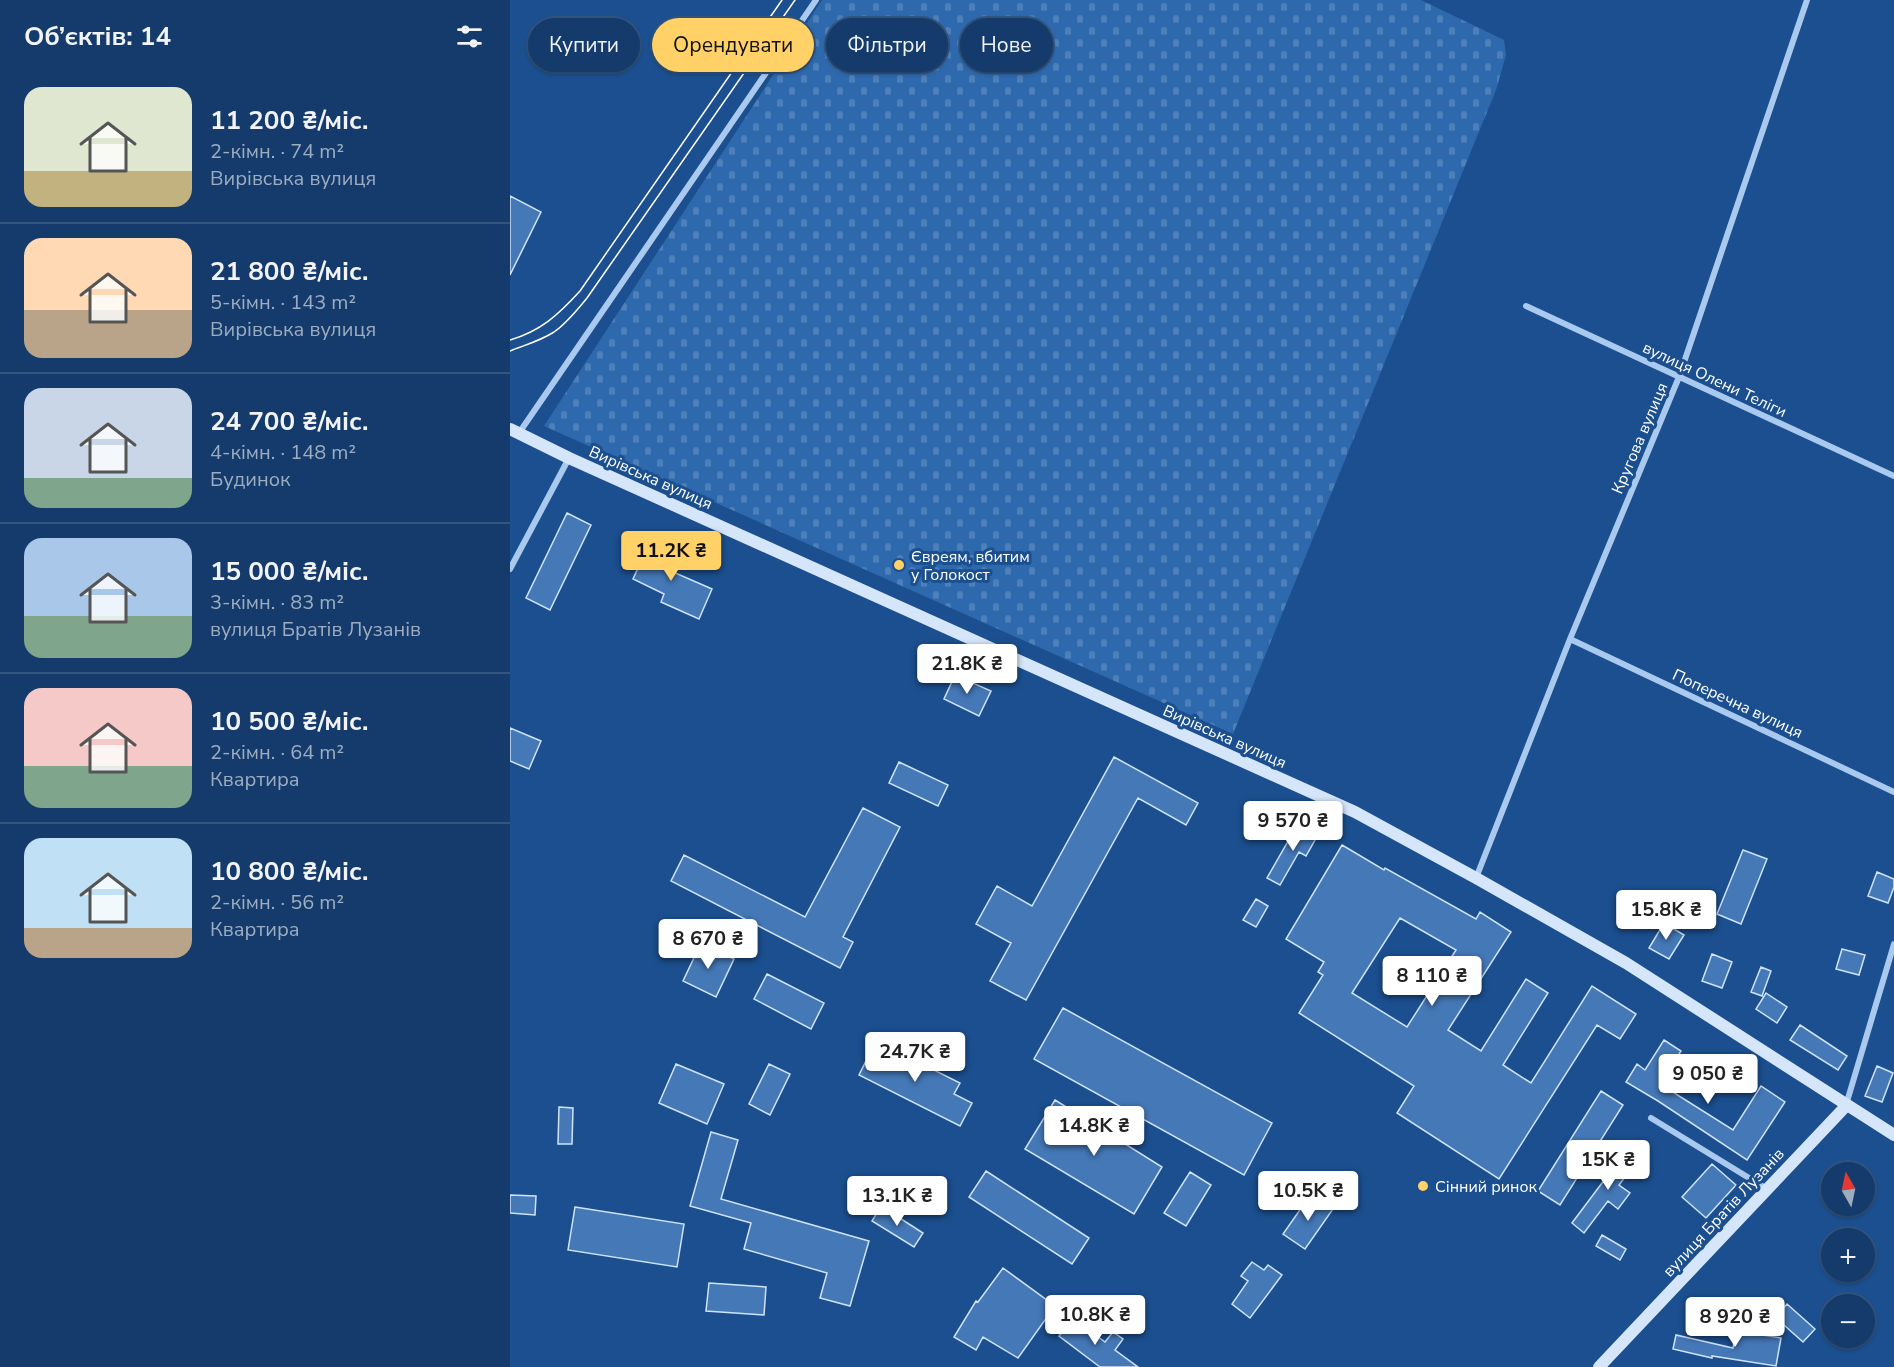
<!DOCTYPE html>
<html lang="uk">
<meta charset="utf-8">
<style>
:root{--surface:#143b6b;--page:#1d4271;--text:#f1f3f6;--muted:#9dadc1;--line:#33557e;--accent:#ffd166}
body{margin:0;font-family:"Nunito Sans",sans-serif;background:var(--page);color:var(--text);height:100vh;display:flex;flex-direction:column;font-size:22px;white-space:nowrap}
*{box-sizing:border-box;margin:0}
p{font-size:20px;color:var(--muted)}
.icon{flex:none;width:33px;height:33px;fill:none;stroke:currentColor;stroke-width:2;stroke-linecap:round;stroke-linejoin:round}
.map{position:relative;flex:1;overflow:hidden}
.drawer{display:flex;flex-direction:column;background:var(--surface);width:510px}
.drawer>*{flex:none}
.top-card{position:absolute;left:18px;top:18px;width:570px;height:54px;display:flex;gap:12px}
.needle{width:39px;rotate:351deg}
.fabs{position:absolute;left:1311px;top:1162px;display:grid;gap:12px}
.fabs a{display:grid;place-items:center;width:54px;height:54px;border-radius:50%;background:var(--surface);box-shadow:0 2px 4px #0004,0 0 0 2px var(--line);font-size:30px}
.price{position:absolute;translate:-50% -51px;padding:0 14px;border-radius:6px;background:#fff;color:#222;font-size:20px;line-height:39px;filter:drop-shadow(0 2px 3px #0008)}
.price::after{content:'';position:absolute;left:50%;top:36px;width:18px;height:14px;margin-left:-9px;background:inherit;clip-path:polygon(0 0,100% 0,50% 100%)}
.price.active{background:var(--accent);color:#111}
ul{padding:0;list-style:none}
li{display:flex;align-items:center;gap:18px;height:150px;padding:0 24px}
li+li{border-top:2px solid var(--line)}
li span{display:grid;place-items:center;flex:none;width:168px;height:120px;border-radius:18px;color:#555}
li>.icon{margin-inline-start:auto}
span .icon{width:72px;height:72px;fill:#fffc;stroke-width:1}
li b{font-size:26px}
h2{display:flex;justify-content:space-between;align-items:center;height:72px;padding:0 24px;font-size:26px}
.chip{padding:0 21px;border-radius:27px;background:var(--surface);box-shadow:0 2px 4px #0004,0 0 0 2px var(--line);font-size:21px;line-height:54px}
.chip.active{background:var(--accent);color:#111}
main{display:flex;flex:1;min-height:0}
.map>svg:first-child{display:block}
.cemetery{fill:url(#cemetery-stones)}
.building{fill:#4478b7;stroke:#cfe3fa;stroke-width:1.5;fill-rule:evenodd}
.lines{fill:none;stroke-linecap:round;stroke-linejoin:round}
.street{stroke:#a9c9ee;stroke-width:6}
.secondary{stroke:#d6e6fa;stroke-width:12}
.tram{stroke:#fff;stroke-width:1.5}
.poi-dot{fill:#ffd166;stroke:#1b4f8f;stroke-width:2}
.labels{text-anchor:middle;stroke-width:6;stroke-linejoin:round;paint-order:stroke}
.street-label{font-size:16px;fill:#fff;stroke:#1b4f8f}
.poi-label{font-size:16px;fill:#fff;stroke:#1b4f8f;text-anchor:start}
</style>
<main>
<section class="drawer">
<h2>Об’єктів: 14<svg class="icon" aria-label="filters" viewBox="0 0 24 24"><path d="M4 7h16M4 17h16"/><circle cx="9" cy="7" r="2"/><circle cx="15" cy="17" r="2"/></svg></h2>
<ul>
<li><span style="background:linear-gradient(#dfe7d0 70%,#c2b280 0)"><svg class="icon" aria-label="home" viewBox="0 0 24 24"><path d="M3 11l9-7 9 7M6 9v11h12V9"/></svg></span><div><b>11 200 ₴/міс.</b><p>2-кімн. · 74 m²</p><p>Вирівська вулиця</p></div></li>
<li><span style="background:linear-gradient(#ffd9b3 60%,#b9a48a 0)"><svg class="icon" aria-label="home" viewBox="0 0 24 24"><path d="M3 11l9-7 9 7M6 9v11h12V9"/></svg></span><div><b>21 800 ₴/міс.</b><p>5-кімн. · 143 m²</p><p>Вирівська вулиця</p></div></li>
<li><span style="background:linear-gradient(#c9d6e8 75%,#7fa58c 0)"><svg class="icon" aria-label="home" viewBox="0 0 24 24"><path d="M3 11l9-7 9 7M6 9v11h12V9"/></svg></span><div><b>24 700 ₴/міс.</b><p>4-кімн. · 148 m²</p><p>Будинок</p></div></li>
<li><span style="background:linear-gradient(#a9c7e8 65%,#7fa58c 0)"><svg class="icon" aria-label="home" viewBox="0 0 24 24"><path d="M3 11l9-7 9 7M6 9v11h12V9"/></svg></span><div><b>15 000 ₴/міс.</b><p>3-кімн. · 83 m²</p><p>вулиця Братів Лузанів</p></div></li>
<li><span style="background:linear-gradient(#f6c9c9 65%,#7fa58c 0)"><svg class="icon" aria-label="home" viewBox="0 0 24 24"><path d="M3 11l9-7 9 7M6 9v11h12V9"/></svg></span><div><b>10 500 ₴/міс.</b><p>2-кімн. · 64 m²</p><p>Квартира</p></div></li>
<li><span style="background:linear-gradient(#bfe0f5 75%,#b9a48a 0)"><svg class="icon" aria-label="home" viewBox="0 0 24 24"><path d="M3 11l9-7 9 7M6 9v11h12V9"/></svg></span><div><b>10 800 ₴/міс.</b><p>2-кімн. · 56 m²</p><p>Квартира</p></div></li>
</ul>
</section>
<div class="map">
<svg width="1384" height="1367" viewBox="0 0 1384 1367">
<defs>
<pattern id="cemetery-stones" width="16" height="16" patternUnits="userSpaceOnUse" patternTransform="scale(1.5)"><rect width="16" height="16" fill="#2e69ad"/><path d="M2 7V4a2 2 0 0 1 4 0v3zM10 15v-3a2 2 0 0 1 4 0v3z" fill="#4d80b9"/></pattern>
</defs>
<rect width="100%" height="100%" fill="#1b4f8f"/>
<!-- cemetery -->
<path class="cemetery" d="M 312,0 L 911,0 L 994,40 L 996,55 L 986,90 L 723,734 L 34,426 Z"/>
<!-- building -->
<path class="building" d="M 0,196 L 31,212 L 0,275 Z
M 57,513 L 81,525 L 40,610 L 16,598 Z
M 140,542 L 164,553 L 156,569 L 202,589 L 189,619 L 151,602 L 154,594 L 123,579 Z
M 445,675 L 481,691 L 469,716 L 434,699 Z
M 0,728 L 31,741 L 19,769 L 0,761 Z
M 604,757 L 688,803 L 676,825 L 628,798 L 516,1000 L 480,981 L 501,943 L 466,924 L 487,886 L 522,906 Z
M 389,762 L 438,785 L 428,806 L 379,783 Z
M 353,808 L 390,827 L 333,937 L 343,942 L 330,968 L 161,881 L 174,855 L 295,917 Z
M 789,822 L 809,833 L 796,856 L 789,852 L 770,885 L 757,878 Z
M 832,845 L 874,870 L 875,868 L 966,919 L 970,912 L 1001,932 L 938,1030 L 971,1051 L 1016,979 L 1038,993 L 993,1065 L 1021,1083 L 1082,986 L 1126,1014 L 1110,1039 L 1087,1025 L 989,1179 L 887,1113 L 904,1086 L 789,1013 L 813,975 L 808,972 L 814,962 L 776,939 ZM 890,918 L 946,950 L 897,1027 L 842,993 Z
M 1233,850 L 1257,859 L 1231,924 L 1207,914 Z
M 1367,872 L 1384,879 L 1384,887 L 1378,903 L 1358,896 Z
M 746,899 L 758,906 L 746,927 L 733,920 Z
M 1154,923 L 1174,935 L 1159,959 L 1139,948 Z
M 191,943 L 224,959 L 206,997 L 173,981 Z
M 1332,949 L 1355,955 L 1349,975 L 1326,969 Z
M 1202,954 L 1222,962 L 1212,988 L 1192,981 Z
M 1251,967 L 1261,971 L 1252,996 L 1241,992 Z
M 257,974 L 314,1003 L 301,1029 L 244,999 Z
M 1256,993 L 1277,1007 L 1267,1023 L 1246,1009 Z
M 553,1008 L 762,1123 L 734,1175 L 524,1059 Z
M 1290,1025 L 1337,1056 L 1328,1070 L 1280,1040 Z
M 1154,1040 L 1171,1051 L 1150,1084 L 1223,1130 L 1251,1086 L 1275,1102 L 1237,1160 L 1148,1101 L 1116,1082 L 1127,1064 L 1135,1070 Z
M 366,1041 L 450,1083 L 444,1094 L 462,1103 L 450,1126 L 349,1075 Z
M 166,1064 L 214,1084 L 197,1124 L 149,1103 Z
M 259,1064 L 280,1074 L 260,1115 L 239,1104 Z
M 1367,1066 L 1383,1073 L 1372,1102 L 1355,1096 Z
M 1091,1091 L 1113,1105 L 1050,1205 L 1028,1191 Z
M 545,1100 L 652,1167 L 624,1214 L 515,1149 Z
M 49,1107 L 63,1108 L 62,1144 L 48,1144 Z
M 201,1132 L 228,1140 L 211,1199 L 359,1241 L 340,1306 L 310,1298 L 317,1273 L 234,1249 L 241,1223 L 180,1206 Z
M 1119,1147 L 1131,1156 L 1109,1185 L 1120,1193 L 1108,1209 L 1098,1201 L 1074,1233 L 1062,1223 Z
M 1202,1164 L 1226,1185 L 1196,1218 L 1172,1197 Z
M 476,1171 L 579,1238 L 562,1264 L 459,1197 Z
M 680,1172 L 701,1185 L 676,1226 L 654,1213 Z
M 801,1194 L 823,1209 L 795,1249 L 773,1234 Z
M 0,1195 L 26,1196 L 25,1215 L 0,1213 Z
M 371,1206 L 413,1233 L 404,1247 L 362,1221 Z
M 65,1207 L 174,1224 L 167,1267 L 58,1250 Z
M 1092,1235 L 1116,1249 L 1110,1260 L 1086,1246 Z
M 742,1262 L 754,1270 L 758,1265 L 772,1275 L 740,1318 L 722,1304 L 738,1281 L 731,1276 Z
M 493,1268 L 545,1306 L 508,1358 L 473,1337 L 466,1350 L 444,1337 L 466,1301 L 468,1302 Z
M 199,1283 L 256,1287 L 254,1315 L 196,1311 Z
M 1277,1304 L 1305,1329 L 1293,1342 L 1265,1317 Z
M 563,1318 L 595,1342 L 603,1332 L 613,1339 L 605,1350 L 628,1367 L 590,1367 L 549,1336 Z
M 1226,1331 L 1271,1338 L 1266,1366 L 1202,1356 L 1202,1358 L 1163,1349 L 1166,1335 L 1223,1348 Z"/>
<g class="lines">
<!-- street -->
<path class="street" d="M 1016,306 L 1384,476
M 9,433 L 306,0
M 0,569 L 59,458
M 1060,639 L 1384,792
M 966,878 L 1060,639 L 1169,377 L 1297,0
M 1336,1105 L 1384,944
M 1141,1118 L 1257,1189"/>
<!-- secondary -->
<path class="secondary" d="M 0,429 L 59,458 L 845,812 L 966,878 L 1116,963 L 1384,1135
M 1089,1367 L 1336,1106"/>
<!-- tram -->
<path class="tram" d="M 0,340 C 31,331 48,315 70,291 L 272,0
M 0,351 C 15,345 30,341 44,332 C 57,323 67,310 77,298 L 285,0"/>
</g>
<!-- markers -->
<g class="poi-dot">
<circle cx="389" cy="565" r="6"/>
<circle cx="913" cy="1186" r="6"/>
</g>
<g class="labels">
<!-- street labels -->
<g class="street-label">
<text transform="translate(1205 379) rotate(25)" y="6">вулиця Олени Теліги</text>
<text transform="translate(1129 438) rotate(-67)" y="6">Кругова вулиця</text>
<text transform="translate(141 477) rotate(24)" y="6">Вирівська вулиця</text>
<text transform="translate(1228 703) rotate(25)" y="6">Поперечна вулиця</text>
<text transform="translate(715 736) rotate(24)" y="6">Вирівська вулиця</text>
<text transform="translate(1213 1212) rotate(-47)" y="6">вулиця Братів Лузанів</text>
</g>
<!-- poi labels -->
<g class="poi-label">
<text x="401" y="562">Євреям, вбитим<tspan x="401" dy="18">у Голокост</tspan></text>
<text x="925" y="1192">Сінний ринок</text>
</g>
</g>
</svg>
<div class="fabs">
<a><svg class="needle" viewBox="-14 -14 28 28"><path d="M0-13l5 13h-10z" fill="#e53935"/><path d="M0 13l5-13h-10z" fill="#9dadc1"/></svg></a>
<a>+</a>
<a>−</a>
</div>
<b class="price active" style="left:161px;top:582px">11.2K ₴</b>
<b class="price" style="left:457px;top:695px">21.8K ₴</b>
<b class="price" style="left:783px;top:852px">9 570 ₴</b>
<b class="price" style="left:1156px;top:941px">15.8K ₴</b>
<b class="price" style="left:198px;top:970px">8 670 ₴</b>
<b class="price" style="left:922px;top:1007px">8 110 ₴</b>
<b class="price" style="left:405px;top:1083px">24.7K ₴</b>
<b class="price" style="left:1198px;top:1105px">9 050 ₴</b>
<b class="price" style="left:584px;top:1157px">14.8K ₴</b>
<b class="price" style="left:1098px;top:1191px">15K ₴</b>
<b class="price" style="left:798px;top:1222px">10.5K ₴</b>
<b class="price" style="left:387px;top:1227px">13.1K ₴</b>
<b class="price" style="left:585px;top:1346px">10.8K ₴</b>
<b class="price" style="left:1225px;top:1348px">8 920 ₴</b>
<div class="top-card">
<a class="chip">Купити</a>
<a class="chip active">Орендувати</a>
<a class="chip">Фільтри</a>
<a class="chip">Нове</a>
</div>
</div>
</main>
